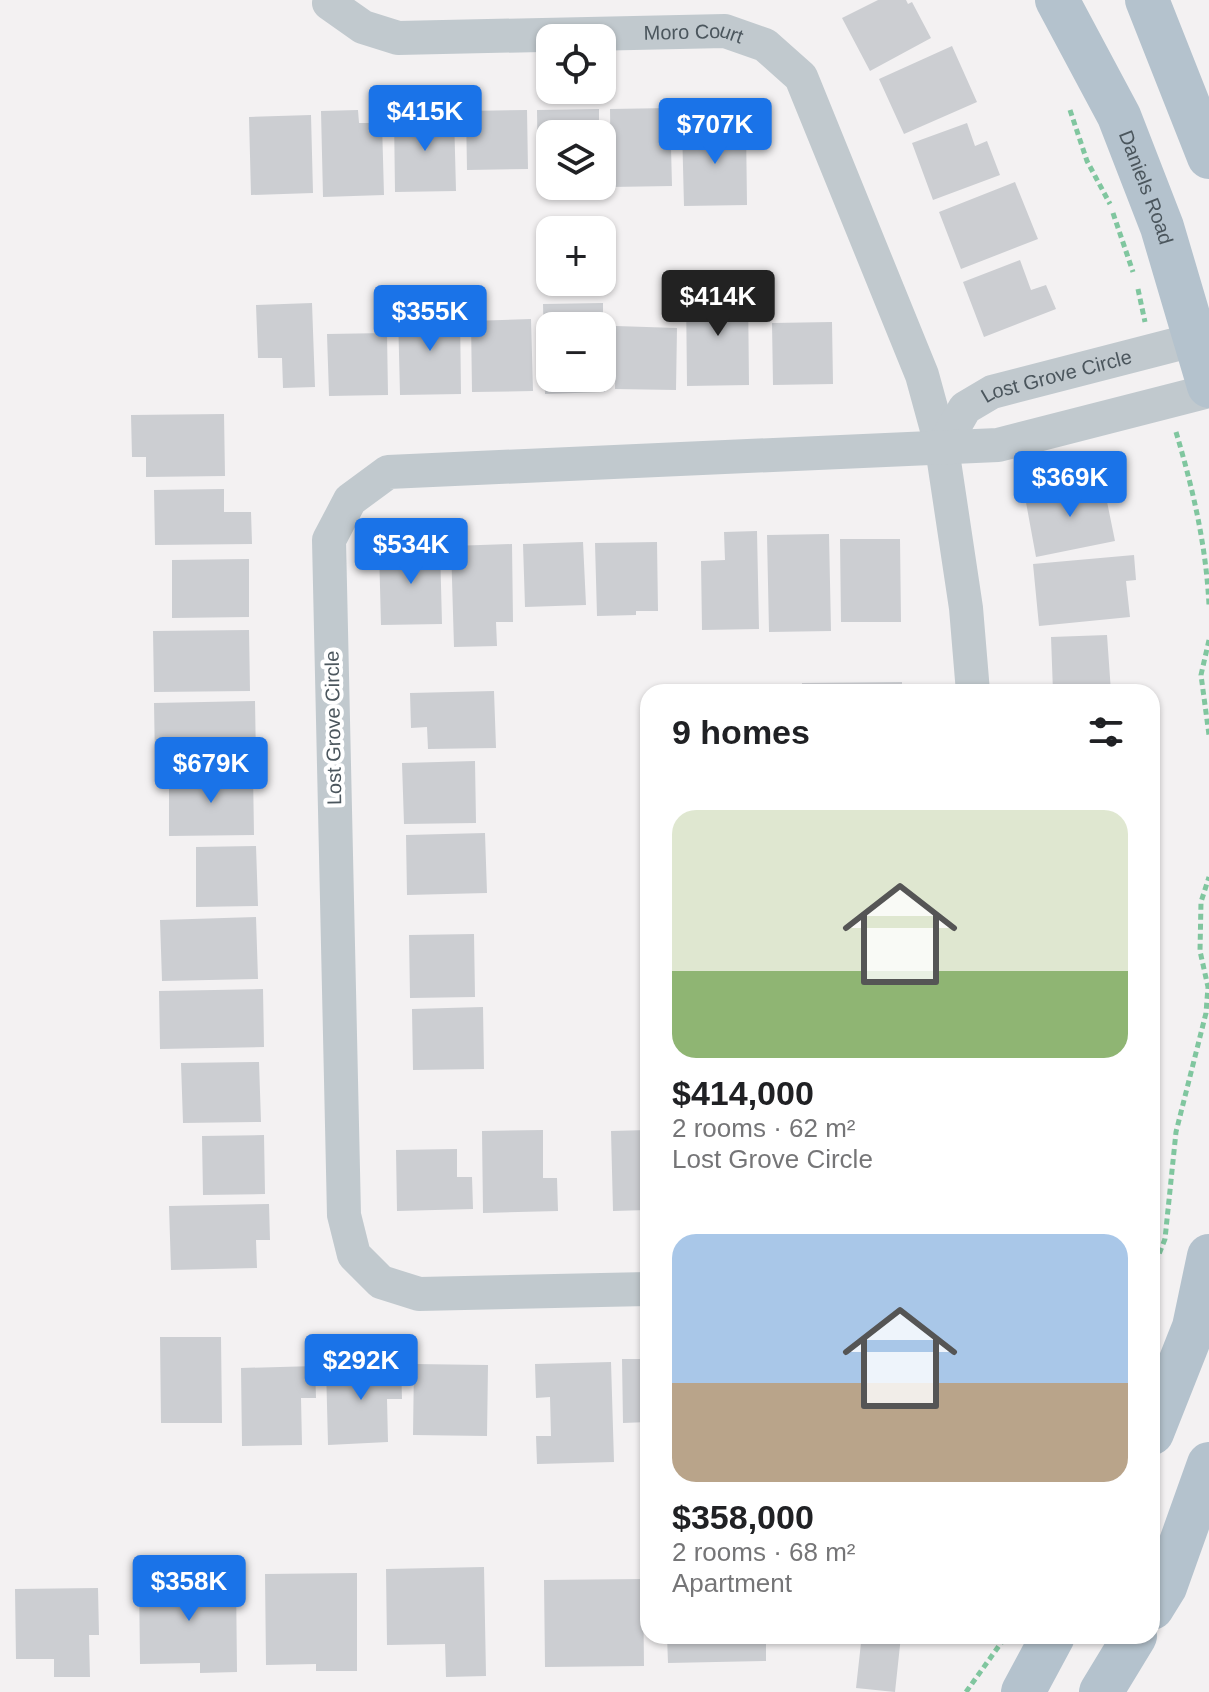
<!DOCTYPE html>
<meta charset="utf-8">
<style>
:root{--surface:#fff;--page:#f6f6f6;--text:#202124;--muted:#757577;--accent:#1a73e8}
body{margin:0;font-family:Helvetica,sans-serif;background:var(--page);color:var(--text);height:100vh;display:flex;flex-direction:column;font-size:30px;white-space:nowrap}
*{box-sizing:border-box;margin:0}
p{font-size:26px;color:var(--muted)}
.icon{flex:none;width:44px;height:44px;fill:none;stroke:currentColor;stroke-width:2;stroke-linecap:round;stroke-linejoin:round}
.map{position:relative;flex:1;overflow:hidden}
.details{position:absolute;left:640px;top:684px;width:520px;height:960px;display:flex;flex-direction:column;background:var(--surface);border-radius:24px;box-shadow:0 2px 6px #0004}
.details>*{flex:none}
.buttons{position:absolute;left:536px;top:24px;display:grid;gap:16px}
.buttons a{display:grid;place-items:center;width:80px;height:80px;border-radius:16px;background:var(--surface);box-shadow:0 2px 6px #0004;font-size:40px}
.price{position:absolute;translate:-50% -68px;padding:0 18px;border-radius:8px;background:var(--accent);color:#fff;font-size:26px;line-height:52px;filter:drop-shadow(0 2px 4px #0008)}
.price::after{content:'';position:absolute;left:50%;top:48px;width:24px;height:18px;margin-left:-12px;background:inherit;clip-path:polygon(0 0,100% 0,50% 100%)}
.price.active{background:#222;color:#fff}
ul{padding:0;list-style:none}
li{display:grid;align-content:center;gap:16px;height:424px;padding:0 32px}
li span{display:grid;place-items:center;height:248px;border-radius:24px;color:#555}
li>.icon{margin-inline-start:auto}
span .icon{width:144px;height:144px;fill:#fffc;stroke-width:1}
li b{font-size:34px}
h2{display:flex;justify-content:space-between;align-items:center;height:96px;padding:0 32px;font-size:34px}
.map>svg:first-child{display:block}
.building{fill:#ccced2}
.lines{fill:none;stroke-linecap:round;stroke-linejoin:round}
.path{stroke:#80c69f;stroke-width:5;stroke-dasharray:6 4;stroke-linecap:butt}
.minor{stroke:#c1c9ce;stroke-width:34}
.primary{stroke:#b4c2cd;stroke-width:44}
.labels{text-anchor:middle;stroke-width:8;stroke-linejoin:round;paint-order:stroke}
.street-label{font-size:20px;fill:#4b565d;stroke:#fff}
</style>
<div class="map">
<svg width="1209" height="1692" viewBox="0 0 1209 1692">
<rect width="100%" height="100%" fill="#f3f1f2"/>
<!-- building -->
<path class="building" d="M 878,0 L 906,0 L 908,4 L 912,2 L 931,38 L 870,71 L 842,18 Z
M 952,46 L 977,102 L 904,134 L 879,79 Z
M 670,108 L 672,186 L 611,187 L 610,109 Z
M 599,109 L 599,134 L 550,134 L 550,181 L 538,182 L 537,110 Z
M 358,110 L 359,123 L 382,123 L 384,195 L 323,197 L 321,111 Z
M 527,110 L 528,169 L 467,170 L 466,111 Z
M 454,114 L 456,191 L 395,192 L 394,115 Z
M 311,115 L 313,193 L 251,195 L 249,117 Z
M 967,123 L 975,146 L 987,141 L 1000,175 L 933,200 L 912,143 Z
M 746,126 L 747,205 L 684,206 L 682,127 Z
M 1015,182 L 1038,239 L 961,269 L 939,212 Z
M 1020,260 L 1031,290 L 1046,285 L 1056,309 L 984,337 L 963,282 Z
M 748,290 L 749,385 L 687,386 L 686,291 Z
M 312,303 L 315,387 L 283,388 L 282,358 L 258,358 L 256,305 Z
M 603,303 L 603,326 L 550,326 L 550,378 L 605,378 L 605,392 L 545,394 L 543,304 Z
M 460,312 L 461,394 L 400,395 L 398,313 Z
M 531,319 L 533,391 L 472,392 L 471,321 Z
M 832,322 L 833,384 L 773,385 L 772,323 Z
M 616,326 L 677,328 L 676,390 L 615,389 Z
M 387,333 L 388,395 L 329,396 L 327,334 Z
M 224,414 L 225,476 L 146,477 L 146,457 L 132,457 L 131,415 Z
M 1103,482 L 1115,541 L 1036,557 L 1025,497 Z
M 224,489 L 224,512 L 251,512 L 252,544 L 155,545 L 154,490 Z
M 757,531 L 759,629 L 702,630 L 701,561 L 725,560 L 724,532 Z
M 829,534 L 831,631 L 769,632 L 767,535 Z
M 840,539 L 900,539 L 901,622 L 841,622 Z
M 583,542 L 586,605 L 525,607 L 523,544 Z
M 657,542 L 658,611 L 636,611 L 636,615 L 597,616 L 595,543 Z
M 512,544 L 513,622 L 496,622 L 497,646 L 454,647 L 451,546 Z
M 440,547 L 442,624 L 381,625 L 379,549 Z
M 1134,555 L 1136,580 L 1126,581 L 1130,617 L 1039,626 L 1033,564 Z
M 249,559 L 249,617 L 172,618 L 172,560 Z
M 249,630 L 250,691 L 154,692 L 153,631 Z
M 1107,635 L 1111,692 L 1053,692 L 1051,637 Z
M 902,682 L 902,692 L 802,692 L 802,683 Z
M 494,691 L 496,748 L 428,749 L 427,727 L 411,728 L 410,693 Z
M 255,701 L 256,761 L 155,763 L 154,703 Z
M 475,761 L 476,823 L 404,824 L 402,763 Z
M 253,773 L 254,835 L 169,836 L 169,774 Z
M 485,833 L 487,893 L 407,895 L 406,835 Z
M 256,846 L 258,906 L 196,907 L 196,847 Z
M 256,917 L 258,979 L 162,981 L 160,920 Z
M 474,934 L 475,997 L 410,998 L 409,935 Z
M 263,989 L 264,1047 L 160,1049 L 159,991 Z
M 483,1007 L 484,1069 L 413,1070 L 412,1009 Z
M 259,1062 L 261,1122 L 183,1123 L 181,1063 Z
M 543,1130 L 543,1178 L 557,1178 L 558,1211 L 483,1213 L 482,1131 Z
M 648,1130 L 648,1210 L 613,1211 L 611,1131 Z
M 264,1135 L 265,1194 L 203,1195 L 202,1136 Z
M 457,1149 L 457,1177 L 472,1177 L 473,1209 L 397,1211 L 396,1150 Z
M 269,1204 L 270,1240 L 256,1240 L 257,1268 L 171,1270 L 169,1206 Z
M 160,1337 L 221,1337 L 222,1423 L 161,1423 Z
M 622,1359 L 648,1359 L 648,1422 L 623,1423 Z
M 611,1362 L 614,1462 L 537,1464 L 536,1436 L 551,1436 L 550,1397 L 536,1398 L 535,1364 Z
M 401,1364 L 402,1399 L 387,1399 L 388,1442 L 328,1445 L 326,1366 Z
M 414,1364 L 488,1365 L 487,1436 L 413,1435 Z
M 315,1366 L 316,1398 L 301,1398 L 302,1445 L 242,1446 L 241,1368 Z
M 484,1567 L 486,1676 L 446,1677 L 445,1644 L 387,1645 L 386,1569 Z
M 357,1573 L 357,1671 L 316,1671 L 316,1664 L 266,1665 L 265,1574 Z
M 236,1577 L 237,1672 L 200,1673 L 200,1663 L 140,1664 L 139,1579 Z
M 643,1579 L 644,1666 L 545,1667 L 544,1580 Z
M 98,1588 L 99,1635 L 89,1635 L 90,1677 L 54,1677 L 54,1659 L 16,1659 L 15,1589 Z
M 667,1636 L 766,1636 L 766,1661 L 668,1663 Z
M 815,1636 L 901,1636 L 895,1692 L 856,1688 L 861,1643 L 815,1638 Z"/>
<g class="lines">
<!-- path -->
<path class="path" d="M 1070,110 L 1087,161 L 1110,204
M 1113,213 L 1133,272
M 1138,289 L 1145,322
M 1176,432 C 1193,489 1206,545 1209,605
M 1209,640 L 1201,675 L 1209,735
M 1152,1272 L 1165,1239 L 1176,1132 L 1206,1013 L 1208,987 L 1200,951 L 1201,902 L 1209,877
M 966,1692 L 1006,1636"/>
<!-- minor -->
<g class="minor">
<path id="s1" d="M 329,3 L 363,27 L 398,38 L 725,31 L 765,45 L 801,77 L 922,375 L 942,448 L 966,608 L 973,692"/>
<path id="s2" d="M 942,448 L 965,408 L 992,392 L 1209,336"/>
<path d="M 648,1289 L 419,1294 L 381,1282 L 354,1255 L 344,1215 L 329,540 L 350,500 L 388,472 L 998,445 L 1209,391"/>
</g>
<!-- primary -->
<g class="primary">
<path id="s3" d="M 1057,0 L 1119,116 L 1162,227 L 1209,386"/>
<path d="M 1147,0 L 1209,157"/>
<path d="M 1152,1433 L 1194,1327 L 1209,1256"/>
<path d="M 1152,1608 L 1165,1587 L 1209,1464"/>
<path d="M 1023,1692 L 1053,1636"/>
<path d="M 1101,1692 L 1135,1636"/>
</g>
</g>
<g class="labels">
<!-- street labels -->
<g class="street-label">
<text dy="7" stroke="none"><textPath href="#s1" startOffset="374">Moro Court</textPath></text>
<text dy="7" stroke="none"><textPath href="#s3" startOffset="208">Daniels Road</textPath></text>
<text dy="7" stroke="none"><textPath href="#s2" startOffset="144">Lost Grove Circle</textPath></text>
<text transform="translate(333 728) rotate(-91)" y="7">Lost Grove Circle</text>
</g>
</g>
</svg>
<div class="buttons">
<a><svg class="icon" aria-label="locate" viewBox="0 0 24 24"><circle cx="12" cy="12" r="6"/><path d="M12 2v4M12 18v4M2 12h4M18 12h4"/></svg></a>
<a><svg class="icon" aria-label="layers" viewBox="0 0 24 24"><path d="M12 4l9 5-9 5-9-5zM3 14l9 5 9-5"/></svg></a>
<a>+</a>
<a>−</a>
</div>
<b class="price" style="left:425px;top:153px">$415K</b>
<b class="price" style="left:715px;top:166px">$707K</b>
<b class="price active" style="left:718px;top:338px">$414K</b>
<b class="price" style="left:430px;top:353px">$355K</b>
<b class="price" style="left:1070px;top:519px">$369K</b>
<b class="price" style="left:411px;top:586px">$534K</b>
<b class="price" style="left:211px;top:805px">$679K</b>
<b class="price" style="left:361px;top:1402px">$292K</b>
<b class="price" style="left:189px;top:1623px">$358K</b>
<section class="details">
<h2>9 homes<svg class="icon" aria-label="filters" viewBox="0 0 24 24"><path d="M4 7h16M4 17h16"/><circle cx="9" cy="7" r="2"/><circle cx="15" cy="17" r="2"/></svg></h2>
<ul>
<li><span style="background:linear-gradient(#dfe7d0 65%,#8fb573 0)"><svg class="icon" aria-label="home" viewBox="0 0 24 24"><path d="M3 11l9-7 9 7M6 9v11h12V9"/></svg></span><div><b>$414,000</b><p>2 rooms · 62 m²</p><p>Lost Grove Circle</p></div></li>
<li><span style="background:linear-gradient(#a9c7e8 60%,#b9a48a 0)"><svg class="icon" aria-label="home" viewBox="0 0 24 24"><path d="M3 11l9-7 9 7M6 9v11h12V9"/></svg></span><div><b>$358,000</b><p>2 rooms · 68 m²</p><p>Apartment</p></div></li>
</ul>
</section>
</div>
